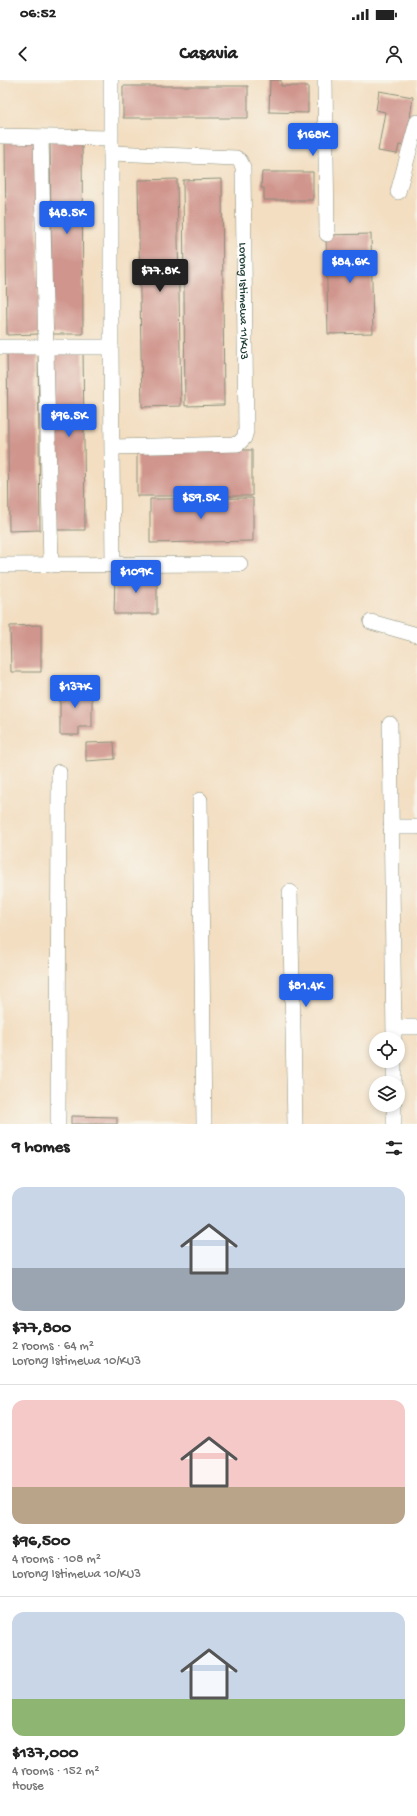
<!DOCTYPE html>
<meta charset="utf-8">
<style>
:root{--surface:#fff;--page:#f2f2f2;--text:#222;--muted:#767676;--line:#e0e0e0;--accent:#2563eb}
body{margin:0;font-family:"Gochi Hand",sans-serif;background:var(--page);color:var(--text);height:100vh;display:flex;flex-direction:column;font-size:15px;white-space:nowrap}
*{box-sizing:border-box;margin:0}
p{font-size:13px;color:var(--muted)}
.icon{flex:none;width:22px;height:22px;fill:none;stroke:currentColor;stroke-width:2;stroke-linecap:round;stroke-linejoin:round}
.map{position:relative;height:1044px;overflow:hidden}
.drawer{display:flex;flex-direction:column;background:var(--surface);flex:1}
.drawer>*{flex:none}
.buttons{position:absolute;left:369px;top:952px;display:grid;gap:8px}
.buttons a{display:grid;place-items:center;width:36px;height:36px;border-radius:50%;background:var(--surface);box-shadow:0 2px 6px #0003;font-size:20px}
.price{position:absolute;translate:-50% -34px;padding:0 9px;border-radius:4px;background:var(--accent);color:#fff;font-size:13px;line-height:26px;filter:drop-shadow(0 1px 2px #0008)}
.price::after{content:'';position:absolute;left:50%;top:24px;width:12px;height:9px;margin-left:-6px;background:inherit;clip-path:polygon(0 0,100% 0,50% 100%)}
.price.on{background:#222;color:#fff}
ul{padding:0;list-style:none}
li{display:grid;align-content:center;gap:8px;height:212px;padding:0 12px}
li+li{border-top:1px solid var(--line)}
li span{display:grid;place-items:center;height:124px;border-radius:12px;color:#555}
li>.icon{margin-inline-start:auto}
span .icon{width:72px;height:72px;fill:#fffc;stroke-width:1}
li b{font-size:17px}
h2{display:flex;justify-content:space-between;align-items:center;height:48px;padding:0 12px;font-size:17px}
.status{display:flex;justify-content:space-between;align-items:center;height:28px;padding:0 20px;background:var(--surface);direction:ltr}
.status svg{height:11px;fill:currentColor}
header{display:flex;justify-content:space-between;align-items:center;height:52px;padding:0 12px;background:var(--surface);font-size:18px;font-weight:700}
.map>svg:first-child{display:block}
.building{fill:#d0968e}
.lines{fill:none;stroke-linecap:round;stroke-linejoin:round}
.minor-casing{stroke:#898e7a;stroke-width:16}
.minor{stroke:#fff;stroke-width:15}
.labels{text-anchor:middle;stroke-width:3;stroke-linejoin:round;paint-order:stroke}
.street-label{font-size:12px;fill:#1f3d34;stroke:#f7f3e8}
</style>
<div class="status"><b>06:52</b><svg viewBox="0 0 49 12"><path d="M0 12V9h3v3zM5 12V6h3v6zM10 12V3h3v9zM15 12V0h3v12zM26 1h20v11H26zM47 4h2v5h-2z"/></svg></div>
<header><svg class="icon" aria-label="back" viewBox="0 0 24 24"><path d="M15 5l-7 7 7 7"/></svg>Casavia<svg class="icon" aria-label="person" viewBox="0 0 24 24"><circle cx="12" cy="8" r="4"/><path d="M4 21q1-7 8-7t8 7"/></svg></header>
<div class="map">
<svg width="417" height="1044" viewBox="0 0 417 1044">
<rect width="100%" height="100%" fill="#f7f3e8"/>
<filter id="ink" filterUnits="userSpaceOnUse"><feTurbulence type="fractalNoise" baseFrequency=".025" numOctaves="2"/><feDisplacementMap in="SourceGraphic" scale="8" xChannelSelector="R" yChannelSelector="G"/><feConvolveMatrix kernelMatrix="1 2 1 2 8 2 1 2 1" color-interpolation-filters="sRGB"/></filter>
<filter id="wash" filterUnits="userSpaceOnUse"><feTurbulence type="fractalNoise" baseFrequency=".012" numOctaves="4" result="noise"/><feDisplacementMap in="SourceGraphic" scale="16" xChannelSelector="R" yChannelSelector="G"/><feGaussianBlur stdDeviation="0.9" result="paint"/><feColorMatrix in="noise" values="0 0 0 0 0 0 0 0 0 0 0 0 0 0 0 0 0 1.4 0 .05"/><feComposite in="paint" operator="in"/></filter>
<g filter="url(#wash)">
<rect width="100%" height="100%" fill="#f3dec1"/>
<g id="blocks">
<!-- building -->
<path class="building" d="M 270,0 L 281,0 L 281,6 L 308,6 L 308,33 L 269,32 Z
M 123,6 L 248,6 L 248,38 L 123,38 Z
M 379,11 L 413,17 L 406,66 L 399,65 L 397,74 L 378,71 L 385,32 L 376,30 Z
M 36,57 L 39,254 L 7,255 L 5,58 Z
M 50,58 L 82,58 L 83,254 L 52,254 Z
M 262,92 L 313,92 L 313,120 L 264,120 L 264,108 L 261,108 Z
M 177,99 L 181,326 L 142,327 L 138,100 Z
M 222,99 L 224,325 L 185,326 L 183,100 Z
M 371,154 L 373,253 L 328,254 L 326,155 Z
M 83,267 L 85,450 L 55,450 L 52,268 Z
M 7,268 L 38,268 L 40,450 L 9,451 Z
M 137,370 L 252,370 L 252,416 L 137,416 Z
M 253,418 L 253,461 L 150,463 L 150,419 Z
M 115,494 L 157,494 L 157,534 L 114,534 Z
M 41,545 L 41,592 L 11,592 L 10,546 Z
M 60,606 L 92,606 L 92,647 L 79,647 L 79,655 L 60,655 Z
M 114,662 L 115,679 L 86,681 L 86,663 Z
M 71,1036 L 117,1037 L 117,1044 L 71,1044 Z"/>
</g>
</g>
<g filter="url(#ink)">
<use href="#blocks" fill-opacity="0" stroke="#898e7a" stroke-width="1"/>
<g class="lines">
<defs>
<g id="minor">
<path d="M 111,0 L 111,267 L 113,485"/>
<path d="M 325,0 L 327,154"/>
<path d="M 0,56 L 110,58"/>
<path d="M 41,57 L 51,485"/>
<path id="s1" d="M 111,73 L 236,78 L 240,81 L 243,87 L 246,351 L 244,358 L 238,364 L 113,367"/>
<path d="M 398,112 L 417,42"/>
<path d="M 0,267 L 111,267"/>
<path d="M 0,485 L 240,484"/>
<path d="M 371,542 L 417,555"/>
<path d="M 390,644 L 394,959"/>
<path d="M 200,720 L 204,1044"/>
<path d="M 391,747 L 417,747"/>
<path d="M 290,812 L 295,1044"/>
<path d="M 395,947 L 417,947"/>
<path d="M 394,1003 L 394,981"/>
<path d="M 58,1044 L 59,692"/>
<path d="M 394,1044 L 394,1025"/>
</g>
</defs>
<!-- minor casing -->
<use href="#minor" class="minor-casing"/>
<!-- minor -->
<use href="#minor" class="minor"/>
</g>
</g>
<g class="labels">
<!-- street labels -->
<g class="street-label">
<text dy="4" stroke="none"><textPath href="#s1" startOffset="271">Lorong Istimewa 11/KU3</textPath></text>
</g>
</g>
</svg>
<div class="buttons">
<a><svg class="icon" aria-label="locate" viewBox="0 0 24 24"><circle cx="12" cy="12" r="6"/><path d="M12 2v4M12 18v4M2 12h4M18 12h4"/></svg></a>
<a><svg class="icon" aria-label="layers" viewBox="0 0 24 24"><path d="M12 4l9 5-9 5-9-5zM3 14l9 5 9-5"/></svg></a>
</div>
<b class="price" style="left:313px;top:77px">$168K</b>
<b class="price" style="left:67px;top:155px">$48.5K</b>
<b class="price" style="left:350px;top:204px">$84.6K</b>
<b class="price on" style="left:160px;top:213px">$77.8K</b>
<b class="price" style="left:69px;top:358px">$96.5K</b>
<b class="price" style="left:201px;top:440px">$59.5K</b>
<b class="price" style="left:136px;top:514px">$109K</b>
<b class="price" style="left:75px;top:629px">$137K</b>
<b class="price" style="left:306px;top:928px">$81.4K</b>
</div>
<section class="drawer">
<h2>9 homes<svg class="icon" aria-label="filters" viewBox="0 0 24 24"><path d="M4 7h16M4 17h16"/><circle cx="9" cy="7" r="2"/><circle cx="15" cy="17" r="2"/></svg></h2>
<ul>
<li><span style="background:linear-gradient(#c9d6e8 65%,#9aa5b1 0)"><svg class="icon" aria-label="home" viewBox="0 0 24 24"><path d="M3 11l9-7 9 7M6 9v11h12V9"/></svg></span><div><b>$77,800</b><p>2 rooms · 64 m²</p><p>Lorong Istimewa 10/KU3</p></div></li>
<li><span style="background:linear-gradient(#f6c9c9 70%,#b9a48a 0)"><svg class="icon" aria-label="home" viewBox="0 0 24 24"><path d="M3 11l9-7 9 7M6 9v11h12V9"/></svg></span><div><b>$96,500</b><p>4 rooms · 108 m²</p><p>Lorong Istimewa 10/KU3</p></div></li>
<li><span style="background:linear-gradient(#c9d6e8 70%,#8fb573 0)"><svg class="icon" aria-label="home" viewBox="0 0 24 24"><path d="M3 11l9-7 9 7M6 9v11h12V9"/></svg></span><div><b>$137,000</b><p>4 rooms · 152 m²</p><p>House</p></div></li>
</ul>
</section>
